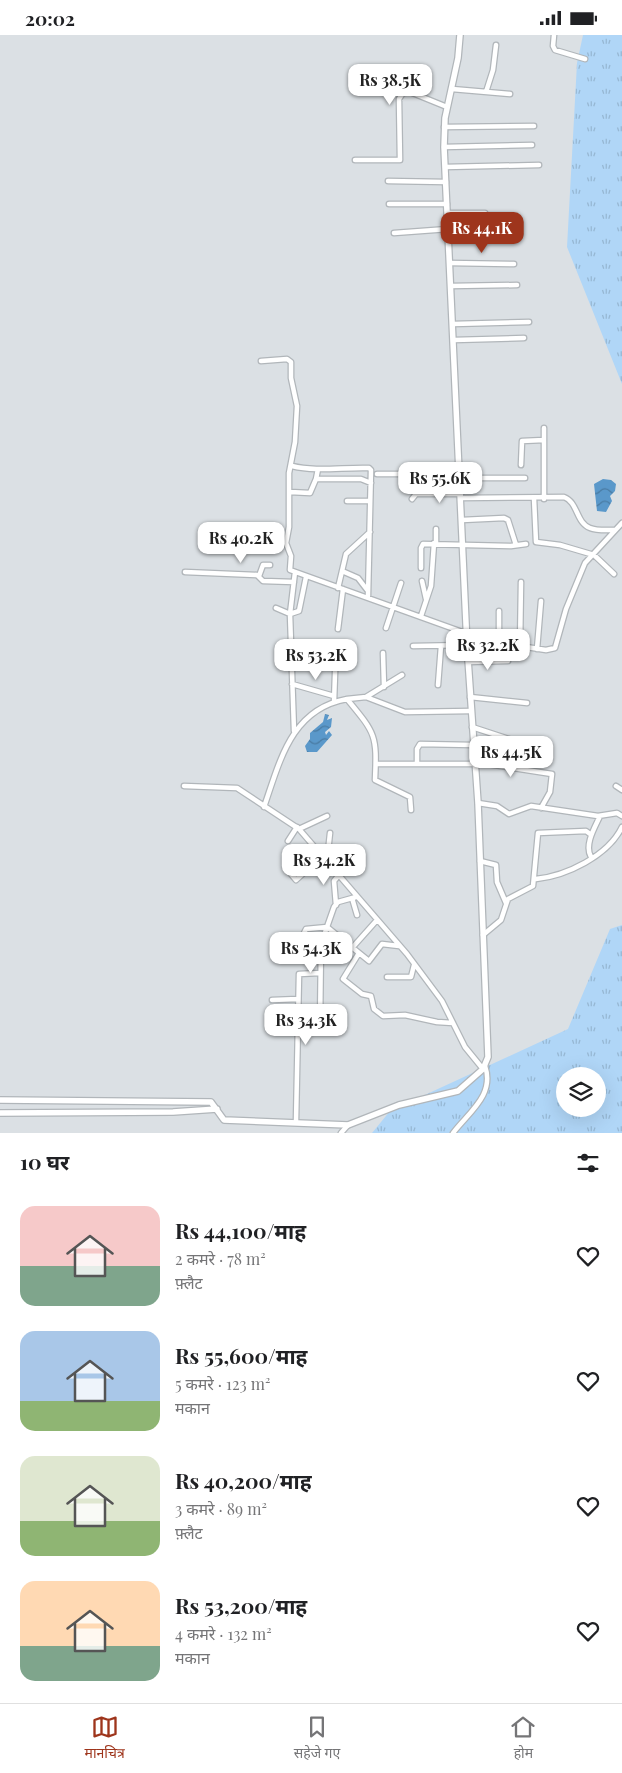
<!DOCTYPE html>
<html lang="hi">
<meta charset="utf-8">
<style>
:root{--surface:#fff;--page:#f2f2f2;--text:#202124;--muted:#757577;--line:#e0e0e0;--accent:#9e351c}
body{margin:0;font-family:"Playfair Display","Noto Sans Devanagari",serif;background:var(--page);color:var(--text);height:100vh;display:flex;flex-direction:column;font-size:19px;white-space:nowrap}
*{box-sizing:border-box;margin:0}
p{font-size:16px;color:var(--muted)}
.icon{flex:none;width:28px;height:28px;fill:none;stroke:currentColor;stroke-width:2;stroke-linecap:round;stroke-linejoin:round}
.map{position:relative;height:1098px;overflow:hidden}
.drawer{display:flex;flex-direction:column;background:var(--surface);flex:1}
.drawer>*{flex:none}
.fabs{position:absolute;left:556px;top:1032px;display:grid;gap:10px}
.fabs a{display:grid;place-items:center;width:50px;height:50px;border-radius:50%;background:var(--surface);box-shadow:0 5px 20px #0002;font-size:25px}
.price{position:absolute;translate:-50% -42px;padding:0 11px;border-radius:10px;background:#fff;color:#222;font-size:16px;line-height:32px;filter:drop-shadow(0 1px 2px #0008)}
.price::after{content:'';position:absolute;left:50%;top:30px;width:15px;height:11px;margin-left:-8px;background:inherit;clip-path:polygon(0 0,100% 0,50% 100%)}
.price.selected{background:var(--accent);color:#fff}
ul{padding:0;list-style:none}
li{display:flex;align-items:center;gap:15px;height:125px;padding:0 20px}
li span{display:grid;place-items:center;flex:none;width:140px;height:100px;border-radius:15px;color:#555}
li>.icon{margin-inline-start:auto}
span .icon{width:60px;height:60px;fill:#fffc;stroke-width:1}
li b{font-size:21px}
h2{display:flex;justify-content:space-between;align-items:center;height:60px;padding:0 20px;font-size:21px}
.status{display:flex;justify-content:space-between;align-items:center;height:35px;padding:0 25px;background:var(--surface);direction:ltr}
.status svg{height:14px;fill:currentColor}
.dock{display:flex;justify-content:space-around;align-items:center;height:70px;border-top:1px solid var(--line);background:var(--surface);font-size:14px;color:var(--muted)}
.dock a{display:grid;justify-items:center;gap:2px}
.dock .selected{color:var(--accent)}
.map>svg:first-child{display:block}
.grass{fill:url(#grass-tufts);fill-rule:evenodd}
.water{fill:url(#water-waves)}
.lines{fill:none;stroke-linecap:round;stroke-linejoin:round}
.minor-casing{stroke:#b1b6ba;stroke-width:7}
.tertiary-casing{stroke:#b1b6ba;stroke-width:8}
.minor{stroke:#fff;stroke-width:4.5}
.tertiary{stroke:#fff;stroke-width:5.5}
</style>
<div class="status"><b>20:02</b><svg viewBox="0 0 49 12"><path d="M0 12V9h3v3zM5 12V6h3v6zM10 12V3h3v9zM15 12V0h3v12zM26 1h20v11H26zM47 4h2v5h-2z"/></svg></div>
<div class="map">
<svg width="622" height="1098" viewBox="0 0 622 1098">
<defs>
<pattern id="grass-tufts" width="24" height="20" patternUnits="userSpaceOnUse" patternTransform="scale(1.25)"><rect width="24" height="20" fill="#b0d6f7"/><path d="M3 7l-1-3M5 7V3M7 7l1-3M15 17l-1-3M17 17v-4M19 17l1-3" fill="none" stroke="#96b7d3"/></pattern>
<pattern id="water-waves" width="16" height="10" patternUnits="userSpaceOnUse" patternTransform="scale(1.25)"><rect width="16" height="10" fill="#5a98ca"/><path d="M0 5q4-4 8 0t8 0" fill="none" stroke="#497ba3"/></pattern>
</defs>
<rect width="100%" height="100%" fill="#dbe0e4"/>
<!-- grass -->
<path class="grass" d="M 583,0 L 622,0 L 622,349 L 567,212 L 577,28 Z
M 622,890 L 622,1098 L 372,1098 L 390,1076 L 568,994 L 610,894 ZM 565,1041 L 598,1041 L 598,1074 L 565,1074 Z"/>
<!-- water -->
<path class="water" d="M 603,444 L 611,445 L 616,449 L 615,456 L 610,461 L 612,466 L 606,477 L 597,476 L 594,449 Z
M 325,679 L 329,680 L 327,685 L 332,683 L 331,692 L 325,697 L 326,700 L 329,696 L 332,700 L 317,717 L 307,717 L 305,711 L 310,704 L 310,698 L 323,687 Z"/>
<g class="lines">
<defs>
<path id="minor" d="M 554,0 L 553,11 L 555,15 L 585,24
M 452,54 L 510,59
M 486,57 L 493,35 L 496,10
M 444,92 L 534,91
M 444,112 L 532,110
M 355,125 L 400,125 L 399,64 L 403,58 L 410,57 L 447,72
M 445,132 L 539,130
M 388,146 L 446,147
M 389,169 L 447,169
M 448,178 L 485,178
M 394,198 L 448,194
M 449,200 L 520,200
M 450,228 L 514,229
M 451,251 L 517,250
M 453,289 L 529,287
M 454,305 L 524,303
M 261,326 L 287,324 L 291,327 L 291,343 L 297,371 L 295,407 L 289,438 L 289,492 L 286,508 L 291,521 L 290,535 L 468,599
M 521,430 L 522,406 L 544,405
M 292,431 C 316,437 344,432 369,433 L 371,435 L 368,561
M 377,439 L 460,439
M 460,443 L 525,443
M 316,444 L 361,444 L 371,448
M 290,457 L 310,458 L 316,444 L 318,434
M 461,463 L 564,462 C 578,467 576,488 590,493 C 597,496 608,495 615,495
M 534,463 L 536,507 L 560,510 L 594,520 L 614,539
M 412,464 L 416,459 L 461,459
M 544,464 L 544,393
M 347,466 L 370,466
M 462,485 L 504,483 L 508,485 L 516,510
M 436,494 L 436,509
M 421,533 L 421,513 L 423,509 L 511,511 L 526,509
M 342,536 L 358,543 L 368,556
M 185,537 L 257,540 L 263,546 L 294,547
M 295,537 L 290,579 L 299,576 L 306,542
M 259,541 L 263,530 L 270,530
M 422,546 L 426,564
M 338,553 L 346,519 L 370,497
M 276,573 L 290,579 L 294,696
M 421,581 L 431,551 L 434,508
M 386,593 L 401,548
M 338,594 L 343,554
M 467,603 L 546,615 L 555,613 L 566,574 L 585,528 L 622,488
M 499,608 L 499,576
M 413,611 L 467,610
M 520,611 L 521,547
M 537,614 L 541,566
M 383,618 L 384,652
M 468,627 L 508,626
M 292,649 L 334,661
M 438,650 L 441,611
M 366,662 L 405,677 L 471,676
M 470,662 L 527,668
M 347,664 L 366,662 L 402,640
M 334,667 L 336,611
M 472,692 L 533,712
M 474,727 L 552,739 L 550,757 L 541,773
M 376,729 L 474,729
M 417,729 L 417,714 L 420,709 L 473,710
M 184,751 L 237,753 L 299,794 L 407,919 L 442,966 L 465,1012 L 483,1034
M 616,751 L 622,755
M 478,768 L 497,771 L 509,779 L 531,771 L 598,781 L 617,778 L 622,781
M 264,772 C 280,726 291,674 347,664 C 376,699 377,700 375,745 L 410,762 L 411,775
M 299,794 L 327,781
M 288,806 L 297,792
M 591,822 C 584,810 595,792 600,781
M 327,826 L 330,798
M 480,826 L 496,830 L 497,847 L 506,868
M 291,839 L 296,845 L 307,835 L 328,838 L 331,830
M 536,844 C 566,841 608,821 622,792
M 352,863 L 357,880
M 336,870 L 334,846 L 339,840
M 327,892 L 369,926 L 382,909 L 399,911
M 483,900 L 501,885 L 508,864 L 533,851 L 538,798 L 586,796 L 590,799
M 321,909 C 312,909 305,908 304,898 L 306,894 L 327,892
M 352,913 L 377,885
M 359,918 L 343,944 L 362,959 L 371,961 L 374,974 L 383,981 L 405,980 L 437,987 L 453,988
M 387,942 L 411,942 L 414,930
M 272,965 L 298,964
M 320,991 L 321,909 L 334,872 L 338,867 L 356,862
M 296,1087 L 299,939 L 320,938
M 341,1098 L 348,1090
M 453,1098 C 469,1077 495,1060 485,1031"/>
<path id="tertiary" d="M 0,1065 L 211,1067 L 224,1085 L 348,1090 L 399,1070 L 458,1056 L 483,1034 L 488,1022 L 478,768 L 467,610 L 444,112 L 445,83 L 458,23 L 460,0
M 0,1078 L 173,1077 L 217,1074"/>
</defs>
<!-- minor casing -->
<use href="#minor" class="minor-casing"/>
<!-- tertiary casing -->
<use href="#tertiary" class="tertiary-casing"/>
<!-- minor -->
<use href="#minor" class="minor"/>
<!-- tertiary -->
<use href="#tertiary" class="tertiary"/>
</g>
</svg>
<div class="fabs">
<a><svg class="icon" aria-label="layers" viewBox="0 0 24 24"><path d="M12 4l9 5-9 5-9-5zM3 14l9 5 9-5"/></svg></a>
</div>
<b class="price" style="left:390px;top:71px">Rs 38.5K</b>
<b class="price selected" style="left:482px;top:219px">Rs 44.1K</b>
<b class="price" style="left:440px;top:469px">Rs 55.6K</b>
<b class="price" style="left:241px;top:529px">Rs 40.2K</b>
<b class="price" style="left:488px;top:636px">Rs 32.2K</b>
<b class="price" style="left:316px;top:646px">Rs 53.2K</b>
<b class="price" style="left:511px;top:743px">Rs 44.5K</b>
<b class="price" style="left:324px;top:851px">Rs 34.2K</b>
<b class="price" style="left:311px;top:939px">Rs 54.3K</b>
<b class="price" style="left:306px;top:1011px">Rs 34.3K</b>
</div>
<section class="drawer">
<h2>10 घर<svg class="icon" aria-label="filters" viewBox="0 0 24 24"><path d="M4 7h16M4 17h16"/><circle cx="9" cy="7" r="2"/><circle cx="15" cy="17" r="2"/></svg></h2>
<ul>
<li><span style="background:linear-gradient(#f6c9c9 60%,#7fa58c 0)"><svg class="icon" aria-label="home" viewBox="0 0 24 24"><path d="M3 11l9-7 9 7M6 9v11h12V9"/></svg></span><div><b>Rs 44,100/माह</b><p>2 कमरे · 78 m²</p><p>फ़्लैट</p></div><svg class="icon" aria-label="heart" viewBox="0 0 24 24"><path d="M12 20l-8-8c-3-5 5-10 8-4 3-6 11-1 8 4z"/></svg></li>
<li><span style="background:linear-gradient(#a9c7e8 70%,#8fb573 0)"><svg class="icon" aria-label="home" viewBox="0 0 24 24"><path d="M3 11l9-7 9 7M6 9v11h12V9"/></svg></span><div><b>Rs 55,600/माह</b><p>5 कमरे · 123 m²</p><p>मकान</p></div><svg class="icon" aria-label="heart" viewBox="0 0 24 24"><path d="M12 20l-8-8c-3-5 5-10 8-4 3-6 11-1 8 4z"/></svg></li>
<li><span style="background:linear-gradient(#dfe7d0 65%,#8fb573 0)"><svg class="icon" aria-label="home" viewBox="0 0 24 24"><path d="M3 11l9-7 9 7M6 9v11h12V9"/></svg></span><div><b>Rs 40,200/माह</b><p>3 कमरे · 89 m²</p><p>फ़्लैट</p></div><svg class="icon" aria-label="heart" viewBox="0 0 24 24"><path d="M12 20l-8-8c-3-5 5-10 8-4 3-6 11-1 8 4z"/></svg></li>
<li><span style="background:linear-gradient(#ffd9b3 65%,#7fa58c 0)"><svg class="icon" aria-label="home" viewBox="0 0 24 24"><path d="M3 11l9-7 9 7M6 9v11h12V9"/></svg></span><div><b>Rs 53,200/माह</b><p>4 कमरे · 132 m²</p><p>मकान</p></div><svg class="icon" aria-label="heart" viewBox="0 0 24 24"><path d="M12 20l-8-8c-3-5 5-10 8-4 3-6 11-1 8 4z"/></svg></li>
</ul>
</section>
<nav class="dock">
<a class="selected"><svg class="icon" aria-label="map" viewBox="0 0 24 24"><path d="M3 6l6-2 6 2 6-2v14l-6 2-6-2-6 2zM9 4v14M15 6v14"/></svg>मानचित्र</a>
<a><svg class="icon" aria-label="saved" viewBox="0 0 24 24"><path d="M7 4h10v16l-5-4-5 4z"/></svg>सहेजे गए</a>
<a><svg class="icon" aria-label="home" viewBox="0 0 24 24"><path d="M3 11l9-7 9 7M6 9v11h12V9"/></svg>होम</a>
</nav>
